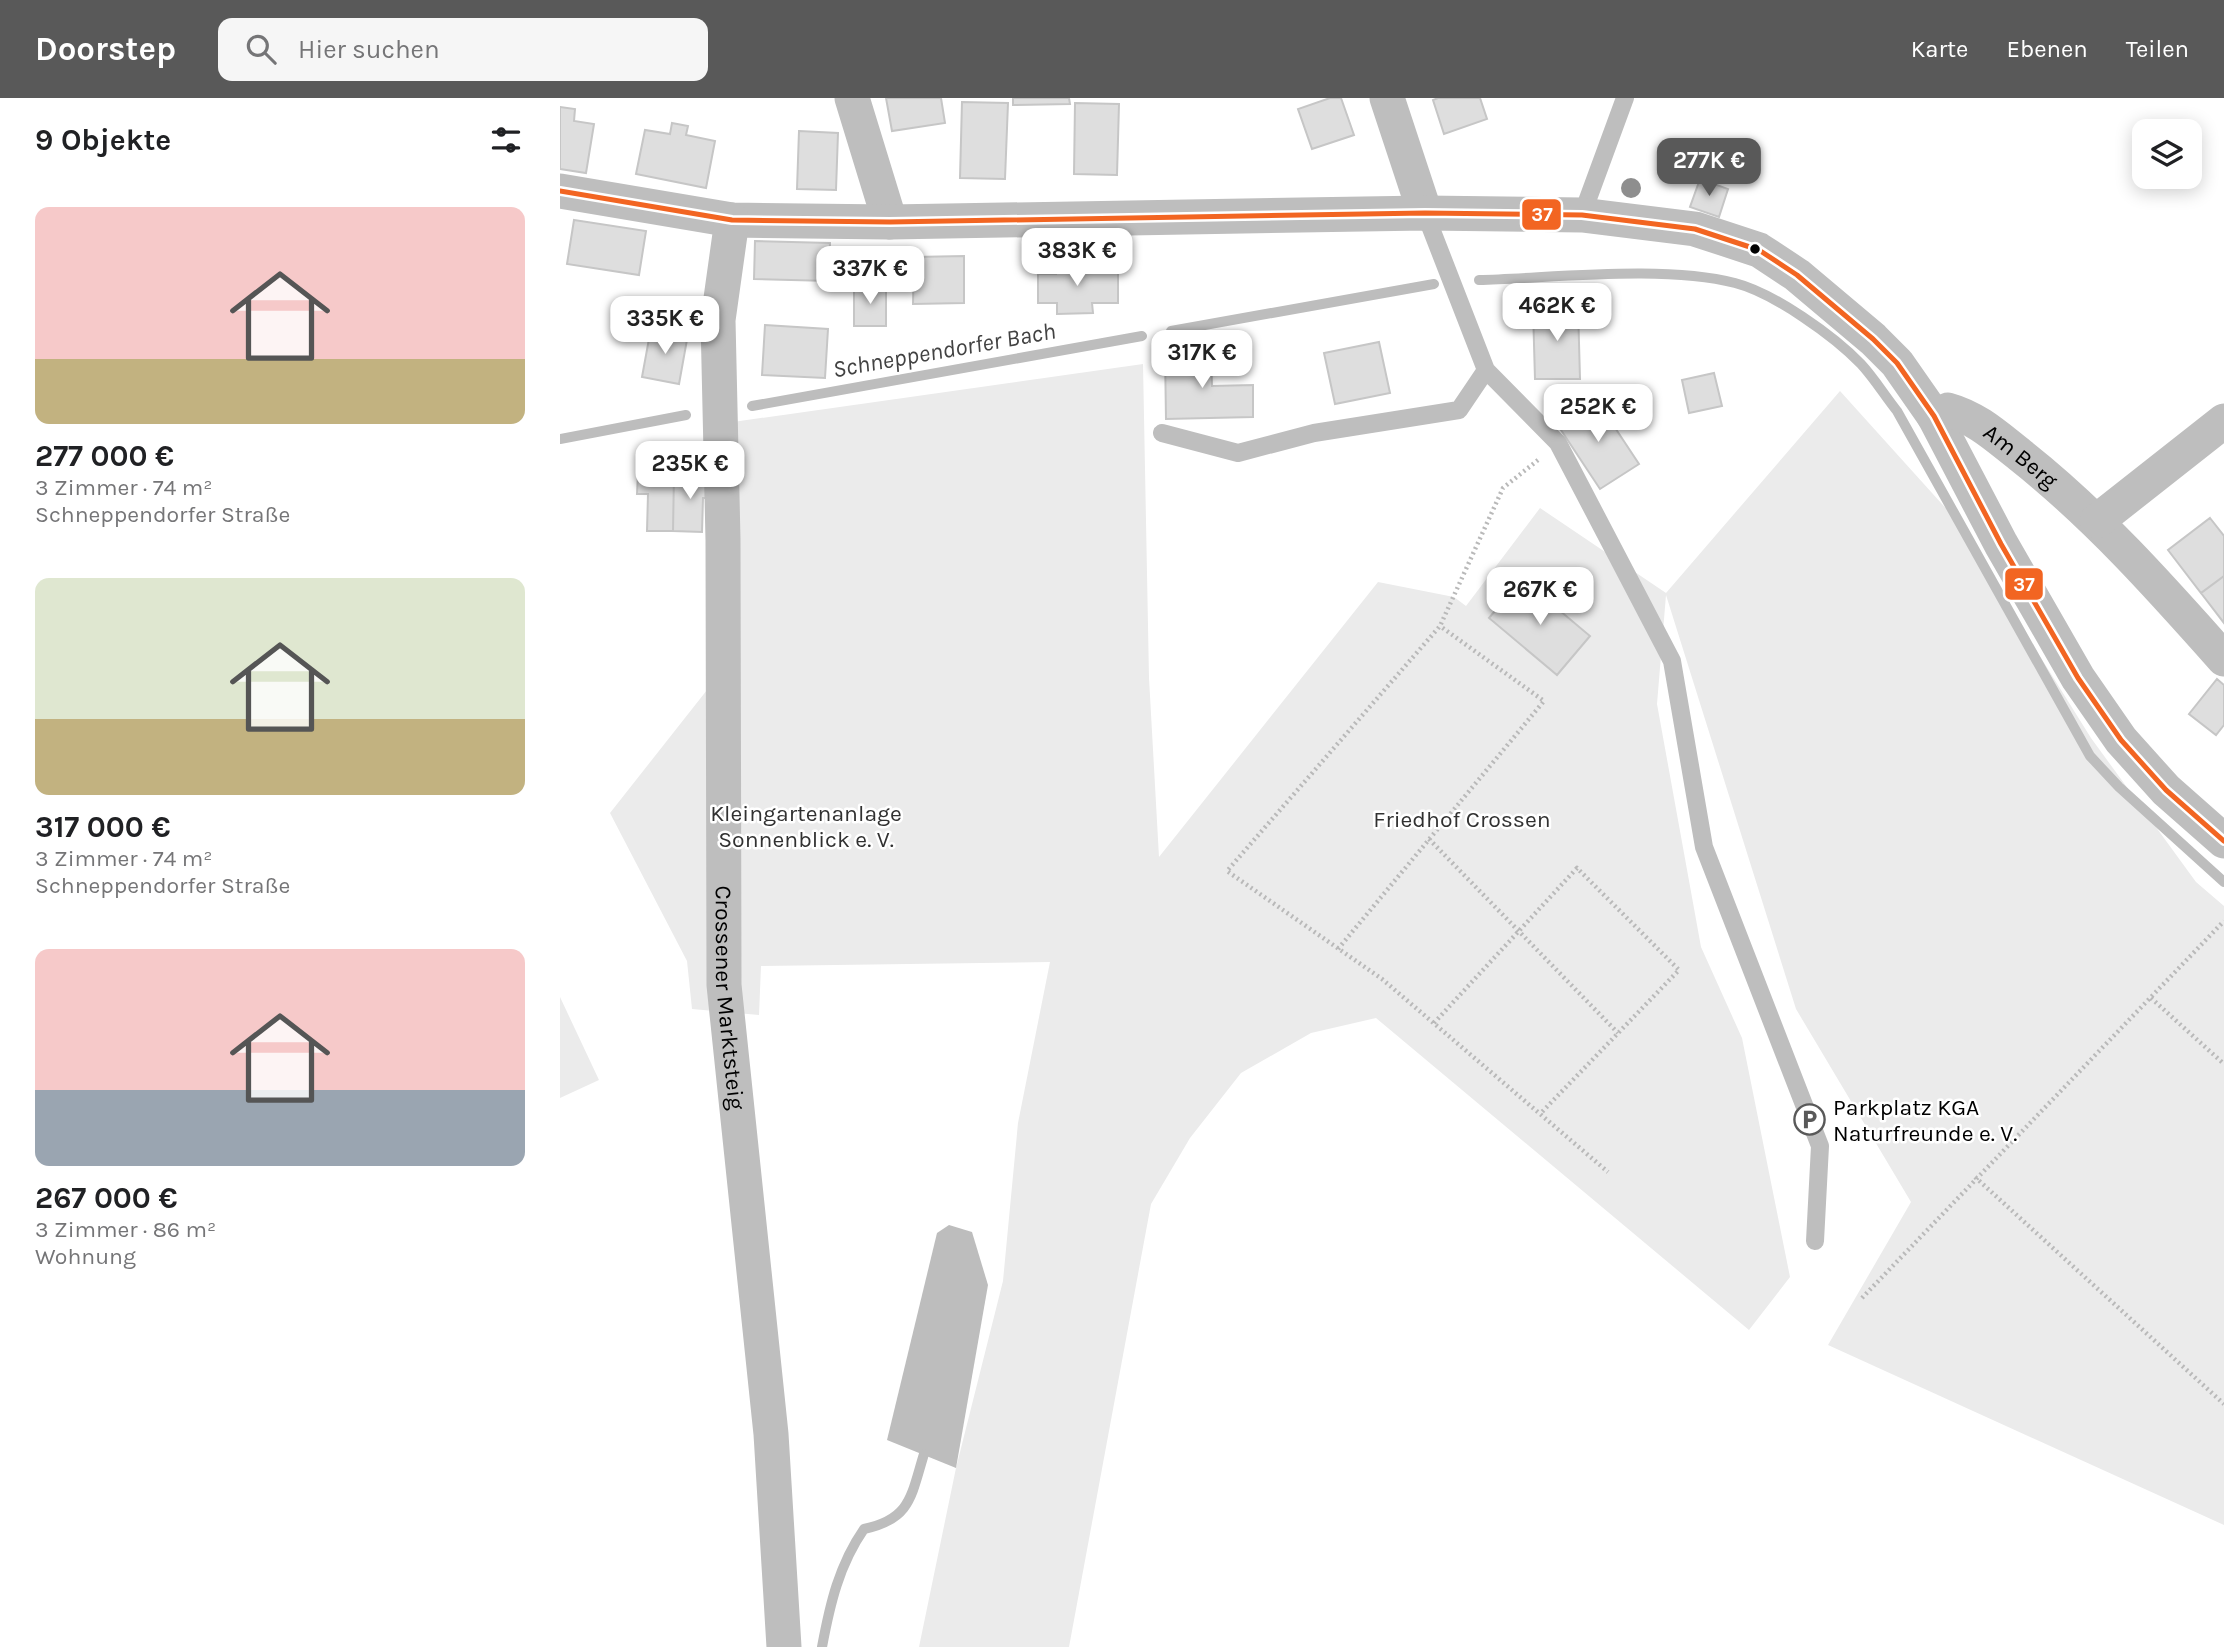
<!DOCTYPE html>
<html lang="de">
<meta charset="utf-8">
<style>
:root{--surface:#fff;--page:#f6f6f6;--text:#202124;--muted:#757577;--accent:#595959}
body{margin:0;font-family:Karla,sans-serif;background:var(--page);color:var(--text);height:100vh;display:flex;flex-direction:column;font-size:26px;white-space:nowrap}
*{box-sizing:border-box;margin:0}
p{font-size:23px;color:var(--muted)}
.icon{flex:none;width:38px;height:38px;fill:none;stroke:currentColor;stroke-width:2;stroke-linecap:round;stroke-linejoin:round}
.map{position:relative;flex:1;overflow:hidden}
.details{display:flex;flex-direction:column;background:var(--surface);width:560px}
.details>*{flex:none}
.tools{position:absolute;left:1572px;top:21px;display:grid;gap:14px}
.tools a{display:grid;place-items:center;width:70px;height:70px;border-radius:14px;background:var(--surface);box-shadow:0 4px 18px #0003;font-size:35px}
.price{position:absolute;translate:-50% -60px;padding:0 16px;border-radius:14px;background:#fff;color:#222;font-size:23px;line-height:46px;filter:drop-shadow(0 2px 4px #0008)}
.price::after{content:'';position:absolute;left:50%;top:42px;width:21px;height:16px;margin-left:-10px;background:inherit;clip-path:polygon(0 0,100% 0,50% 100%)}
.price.selected{background:var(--accent);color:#fff}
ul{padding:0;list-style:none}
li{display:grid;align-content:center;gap:14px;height:371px;padding:0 35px}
li span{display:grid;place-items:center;height:217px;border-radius:14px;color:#555}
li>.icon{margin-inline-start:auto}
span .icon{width:126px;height:126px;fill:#fffc;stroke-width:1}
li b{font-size:30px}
h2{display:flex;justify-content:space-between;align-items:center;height:84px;padding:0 35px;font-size:30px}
header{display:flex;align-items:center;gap:42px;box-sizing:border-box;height:98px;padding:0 35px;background:var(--accent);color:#fff}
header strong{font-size:33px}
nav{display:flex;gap:38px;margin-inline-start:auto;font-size:24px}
.search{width:490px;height:63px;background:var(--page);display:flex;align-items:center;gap:18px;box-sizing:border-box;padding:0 24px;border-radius:14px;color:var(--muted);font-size:26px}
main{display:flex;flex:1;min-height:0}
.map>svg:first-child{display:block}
.green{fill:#ebebeb}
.water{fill:#bdbdbd}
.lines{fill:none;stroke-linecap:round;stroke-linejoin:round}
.stream{stroke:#bdbdbd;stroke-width:10}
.building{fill:#dedede;stroke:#c6c6c6;stroke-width:2}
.path{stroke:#b9b9b9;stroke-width:4.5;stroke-dasharray:2 3.5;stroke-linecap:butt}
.service{stroke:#bebebe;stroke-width:18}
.minor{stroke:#bebebe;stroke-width:35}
.bus-1-casing{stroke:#fff;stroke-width:10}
.bus-1{stroke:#f26522;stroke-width:5}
.tree{fill:#8e8e8e}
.bus-dot{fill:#000;stroke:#fff;stroke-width:2.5}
.labels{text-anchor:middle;stroke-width:5;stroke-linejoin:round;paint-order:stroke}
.street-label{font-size:23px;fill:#000;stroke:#fff}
.park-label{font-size:23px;fill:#313131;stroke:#fff}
.poi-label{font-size:23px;fill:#000;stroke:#fff;text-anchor:start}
.water-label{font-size:24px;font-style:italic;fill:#424242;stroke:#fff}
.line-badge{stroke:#fff;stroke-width:2.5}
.badge-label{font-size:19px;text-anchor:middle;font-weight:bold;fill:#fff}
</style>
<header>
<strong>Doorstep</strong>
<div class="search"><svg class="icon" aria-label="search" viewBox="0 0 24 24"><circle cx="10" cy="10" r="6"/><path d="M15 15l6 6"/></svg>Hier suchen</div>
<nav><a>Karte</a><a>Ebenen</a><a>Teilen</a></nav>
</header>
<main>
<section class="details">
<h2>9 Objekte<svg class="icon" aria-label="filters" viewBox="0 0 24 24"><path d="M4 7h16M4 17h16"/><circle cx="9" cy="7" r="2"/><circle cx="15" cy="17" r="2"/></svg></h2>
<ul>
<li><span style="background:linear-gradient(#f6c9c9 70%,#c2b280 0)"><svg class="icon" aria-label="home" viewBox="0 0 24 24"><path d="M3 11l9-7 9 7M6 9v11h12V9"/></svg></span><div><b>277 000 €</b><p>3 Zimmer · 74 m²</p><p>Schneppendorfer Straße</p></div></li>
<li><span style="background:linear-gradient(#dfe7d0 65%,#c2b280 0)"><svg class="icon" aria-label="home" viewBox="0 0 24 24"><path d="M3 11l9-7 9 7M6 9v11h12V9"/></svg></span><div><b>317 000 €</b><p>3 Zimmer · 74 m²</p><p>Schneppendorfer Straße</p></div></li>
<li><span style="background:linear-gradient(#f6c9c9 65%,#9aa5b1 0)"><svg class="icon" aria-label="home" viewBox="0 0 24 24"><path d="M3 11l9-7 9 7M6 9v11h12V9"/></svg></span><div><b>267 000 €</b><p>3 Zimmer · 86 m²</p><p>Wohnung</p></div></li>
</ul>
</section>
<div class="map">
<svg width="1664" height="1549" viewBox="0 0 1664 1549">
<rect width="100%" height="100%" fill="#fff"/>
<!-- green -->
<path class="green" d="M 583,266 L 589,580 L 599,759 L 818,484 L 894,499 L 906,508 L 980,410 L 1106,495 L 1280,293 L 1391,416 L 1531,640 L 1636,784 L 1664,808 L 1664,1427 L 1268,1247 L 1351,1104 L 1236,911 L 1106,497 L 1097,606 L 1141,849 L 1182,940 L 1230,1179 L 1189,1232 L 816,920 L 751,935 L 681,975 L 630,1040 L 591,1106 L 509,1549 L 359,1549 L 396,1370 L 443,1183 L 458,1025 L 490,864 L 201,868 L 199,917 L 132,911 L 127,863 L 50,715 L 147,592 L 173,324 Z
M 0,899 L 39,982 L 0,1000 Z"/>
<!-- water -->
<path class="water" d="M 389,1127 L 412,1134 L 428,1187 L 396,1370 L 327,1342 L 377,1135 Z"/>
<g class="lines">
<!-- stream -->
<path class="stream" d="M 919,182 C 994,180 1104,167 1175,185 C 1214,195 1274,238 1301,266 C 1314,280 1325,298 1337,313 L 1530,658 L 1559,689 L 1664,784
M 611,233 L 874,186
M 192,308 L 582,238
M 0,341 L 126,317
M 262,1549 C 270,1506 279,1467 304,1431 C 351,1421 351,1398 364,1356"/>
</g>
<!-- building -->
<path class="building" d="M 326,0 L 381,0 L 385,25 L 332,33 Z
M 453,0 L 509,0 L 510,6 L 453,7 Z
M 770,0 L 781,0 L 794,37 L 752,51 L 738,11 Z
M 878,0 L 920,0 L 927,21 L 884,36 L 873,2 Z
M 402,4 L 448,5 L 445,81 L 400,80 Z
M 515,5 L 559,6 L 557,77 L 514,76 Z
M 0,9 L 15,11 L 14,23 L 34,26 L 26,75 L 0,71 Z
M 112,25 L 128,28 L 126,37 L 155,43 L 146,90 L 76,76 L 85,32 L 110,36 Z
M 239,33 L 278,35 L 276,92 L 237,91 Z
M 1140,81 L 1168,91 L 1159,119 L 1130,109 Z
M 14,122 L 86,133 L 79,177 L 7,166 Z
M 195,143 L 270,145 L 269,183 L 194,181 Z
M 404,158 L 404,205 L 353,206 L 354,159 Z
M 533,164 L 533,175 L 558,175 L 558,205 L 532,205 L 533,215 L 497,216 L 497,205 L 478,205 L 478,176 L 496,176 L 496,165 Z
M 294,187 L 326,187 L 326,228 L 294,228 Z
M 1018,209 L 1020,281 L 975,281 L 973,211 Z
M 205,227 L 268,231 L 265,280 L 202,277 Z
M 91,230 L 128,236 L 119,286 L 82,279 Z
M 819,244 L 830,295 L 775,306 L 764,255 Z
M 651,254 L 652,288 L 693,287 L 693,319 L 606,321 L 605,255 Z
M 1154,275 L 1162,308 L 1129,315 L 1122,282 Z
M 1036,301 L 1079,366 L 1040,391 L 997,326 Z
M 78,375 L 114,376 L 113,433 L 87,433 L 88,396 L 77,396 Z
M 114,376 L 152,376 L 151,400 L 143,400 L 142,434 L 113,433 Z
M 1650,420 L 1664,438 L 1664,478 L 1641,495 L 1608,452 Z
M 1664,478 L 1664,525 L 1641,495 Z
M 962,481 L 1030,538 L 997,577 L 929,520 Z
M 1657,581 L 1664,587 L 1664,627 L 1656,637 L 1629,616 Z"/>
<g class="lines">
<!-- path -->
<path class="path" d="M 978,362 L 943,390 L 880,528 L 667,773 L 822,881 L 1048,1074
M 869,741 L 1058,935
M 778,851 L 984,603 L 880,528
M 1591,900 L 1664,966
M 874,925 L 1017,770 L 1119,872 L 980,1016
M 1415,1079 L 1664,1306
M 1302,1200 L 1664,823"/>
<!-- service -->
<path class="service" d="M 865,115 L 926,272 L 998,345 L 1112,563 L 1144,749 L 1260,1048 L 1255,1143
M 1022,117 L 1065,0
M 602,335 L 678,355 L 754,335 L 899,312 L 926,272"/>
<!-- minor -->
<g class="minor">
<path d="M 292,0 L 330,124"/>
<path d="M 827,0 L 865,115"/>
<path d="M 0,93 L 172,122 L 330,124 L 865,115 L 1022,117 L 1135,131 L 1199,152 L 1237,177 L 1313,241 L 1337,265 L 1374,318 L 1441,446 L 1518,580 L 1561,642 L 1606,692 L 1664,743"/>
<path id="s1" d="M 172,122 L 158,222 L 163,442 L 164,887 L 211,1336 L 224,1549"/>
<path id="s2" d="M 1374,318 L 1388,312 C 1417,320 1437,339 1460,357 C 1536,417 1600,489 1664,561"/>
<path d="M 1537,423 L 1664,323"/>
</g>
<defs>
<path id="bus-1" d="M 0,93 L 172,122 L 330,124 L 865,115 L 1022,117 L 1135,131 L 1199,152 L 1237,177 L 1313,241 L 1337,265 L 1374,318 L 1441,446 L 1518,580 L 1561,642 L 1606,692 L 1664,743"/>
</defs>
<!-- bus-1 casing -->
<use href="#bus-1" class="bus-1-casing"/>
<!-- bus-1 -->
<use href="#bus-1" class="bus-1"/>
</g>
<!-- trees -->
<circle class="tree" cx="1071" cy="90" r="10"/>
<!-- icons -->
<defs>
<symbol id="parking-ring" viewBox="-11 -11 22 22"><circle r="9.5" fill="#fff" stroke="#595959" stroke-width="1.5"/><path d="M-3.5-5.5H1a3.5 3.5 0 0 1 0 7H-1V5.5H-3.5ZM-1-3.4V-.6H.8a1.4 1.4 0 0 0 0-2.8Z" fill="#595959"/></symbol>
</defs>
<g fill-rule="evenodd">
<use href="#parking-ring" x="1232" y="1004" width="35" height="35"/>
</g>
<!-- markers -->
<circle class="bus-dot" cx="1195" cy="151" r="6"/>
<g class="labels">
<!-- street labels -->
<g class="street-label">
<text dy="8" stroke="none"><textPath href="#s2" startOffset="102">Am Berg</textPath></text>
<text dy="8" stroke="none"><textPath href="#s1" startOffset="779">Crossener Marktsteig</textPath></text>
</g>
<!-- park labels -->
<g class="park-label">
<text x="246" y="723">Kleingartenanlage<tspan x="246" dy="26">Sonnenblick e. V.</tspan></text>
<text x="902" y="729">Friedhof Crossen</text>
</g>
<!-- poi labels -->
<g class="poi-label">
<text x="1273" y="1017">Parkplatz KGA<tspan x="1273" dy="26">Naturfreunde e. V.</tspan></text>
</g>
<!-- water labels -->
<g class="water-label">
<text transform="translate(384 252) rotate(-10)" y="8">Schneppendorfer Bach</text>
</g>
</g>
<g class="line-badge">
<rect x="961" y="100" width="41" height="33" rx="7" fill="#f26522"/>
<rect x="1444" y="469" width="40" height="34" rx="7" fill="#f26522"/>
</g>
<g class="badge-label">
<text x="982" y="123">37</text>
<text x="1464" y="493">37</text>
</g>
</svg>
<div class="tools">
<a><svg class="icon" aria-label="layers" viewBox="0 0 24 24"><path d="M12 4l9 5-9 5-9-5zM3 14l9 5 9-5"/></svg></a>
</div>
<b class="price selected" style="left:1149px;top:100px">277K €</b>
<b class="price" style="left:517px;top:190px">383K €</b>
<b class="price" style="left:310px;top:208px">337K €</b>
<b class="price" style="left:997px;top:245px">462K €</b>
<b class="price" style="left:105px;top:258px">335K €</b>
<b class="price" style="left:642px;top:292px">317K €</b>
<b class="price" style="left:1038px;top:346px">252K €</b>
<b class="price" style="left:130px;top:403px">235K €</b>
<b class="price" style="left:980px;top:529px">267K €</b>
</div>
</main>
